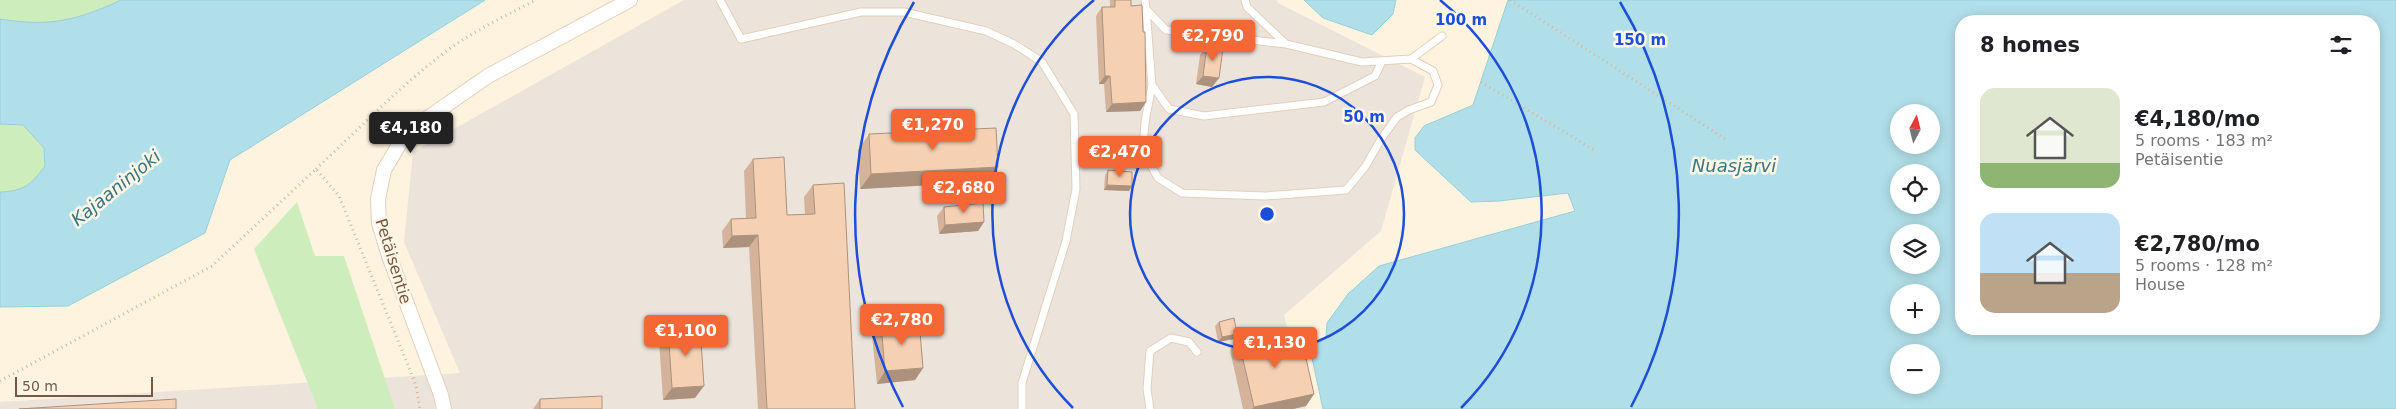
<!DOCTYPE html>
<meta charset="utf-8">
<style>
:root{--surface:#fff;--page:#f6f6f6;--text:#202124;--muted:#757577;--accent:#f56836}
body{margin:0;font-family:"DejaVu Sans",sans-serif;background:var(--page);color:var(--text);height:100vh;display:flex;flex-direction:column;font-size:19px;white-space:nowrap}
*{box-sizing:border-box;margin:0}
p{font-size:16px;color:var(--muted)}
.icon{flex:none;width:28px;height:28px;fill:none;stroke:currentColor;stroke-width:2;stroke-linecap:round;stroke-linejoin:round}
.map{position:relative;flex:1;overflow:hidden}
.side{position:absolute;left:1955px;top:15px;width:425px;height:320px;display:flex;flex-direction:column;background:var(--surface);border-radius:20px;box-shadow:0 2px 12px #0003}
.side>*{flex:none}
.needle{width:32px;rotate:7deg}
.buttons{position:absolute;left:1890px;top:104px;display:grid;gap:10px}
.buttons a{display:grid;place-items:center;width:50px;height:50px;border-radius:50%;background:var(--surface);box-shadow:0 2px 12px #0003;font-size:25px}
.scale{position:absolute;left:15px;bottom:12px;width:138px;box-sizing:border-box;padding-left:5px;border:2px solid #765844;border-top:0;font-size:14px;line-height:18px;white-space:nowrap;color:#765844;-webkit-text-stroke:4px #fff6e6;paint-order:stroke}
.price{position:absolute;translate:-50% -42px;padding:0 11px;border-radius:5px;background:var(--accent);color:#fff;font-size:16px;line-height:32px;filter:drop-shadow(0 1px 2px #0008)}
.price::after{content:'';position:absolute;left:50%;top:30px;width:15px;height:11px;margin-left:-8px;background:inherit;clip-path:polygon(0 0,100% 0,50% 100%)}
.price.current{background:#222;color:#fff}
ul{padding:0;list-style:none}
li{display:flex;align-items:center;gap:15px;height:125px;padding:0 25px}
li span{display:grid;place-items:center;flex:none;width:140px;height:100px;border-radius:15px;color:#555}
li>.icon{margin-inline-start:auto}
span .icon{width:60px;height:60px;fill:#fffc;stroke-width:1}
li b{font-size:21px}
h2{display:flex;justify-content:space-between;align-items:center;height:60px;padding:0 25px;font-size:21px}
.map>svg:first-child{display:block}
.industrial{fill:#ece4db}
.green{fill:#ceedbc}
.water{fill:#b1dfe9;stroke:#96cfdc;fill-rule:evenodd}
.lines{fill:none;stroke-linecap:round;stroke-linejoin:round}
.lane-casing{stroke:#e3cfba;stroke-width:9}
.street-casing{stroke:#e3cfba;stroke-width:16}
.path{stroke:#dbb497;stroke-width:3;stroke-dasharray:1 4;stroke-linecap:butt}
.lane{stroke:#fff;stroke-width:7}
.street{stroke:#fff;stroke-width:14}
.wall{fill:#d4b39a}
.shaded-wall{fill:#ac927d}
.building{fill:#f6d0b3;stroke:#ac927d}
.ring{fill:none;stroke:#1d4ed8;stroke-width:2.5}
.labels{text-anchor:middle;stroke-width:5;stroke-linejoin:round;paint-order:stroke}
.street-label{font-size:16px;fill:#765844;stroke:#fff6e6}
.water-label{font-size:18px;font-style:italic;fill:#397685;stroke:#fff6e6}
.centre{fill:#1d4ed8;stroke:#fff6e6;stroke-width:2.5}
.ring-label{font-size:15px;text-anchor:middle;font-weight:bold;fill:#1d4ed8;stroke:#fff6e6;stroke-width:5;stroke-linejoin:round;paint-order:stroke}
</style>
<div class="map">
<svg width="2396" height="409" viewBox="0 0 2396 409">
<rect width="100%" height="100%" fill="#fef3de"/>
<!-- industrial -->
<path class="industrial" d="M 684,0 L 1277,0 L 1278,3 L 1425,77 L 1381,231 L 1284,315 L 1306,409 L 0,409 L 0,402 L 460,373 L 404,242 L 413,152 Z"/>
<!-- green -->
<path class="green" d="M 0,0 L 121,0 L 77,19 L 31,24 L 0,19 Z
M 0,124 L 23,125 L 44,148 L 45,166 C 31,185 24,191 0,192 Z
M 297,202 L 315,256 L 344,256 L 395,409 L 318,409 L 254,249 Z"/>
<!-- water -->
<path class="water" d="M 121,0 L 485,0 L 230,160 L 205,233 L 68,306 L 0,307 L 0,192 C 24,191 31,185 45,166 L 44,148 L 23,125 L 0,124 L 0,19 C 49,27 76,21 121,0 Z
M 1304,0 L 1396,0 L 1393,14 L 1372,35 L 1323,18 Z
M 1508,0 L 2396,0 L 2396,409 L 1323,409 L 1310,349 L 1326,338 L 1327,323 L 1348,294 L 1379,266 L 1575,211 L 1568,193 L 1499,201 L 1471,202 L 1415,150 L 1415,138 L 1424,126 L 1473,105 ZM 1961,21 L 2374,21 L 2374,329 L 1961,329 ZM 1899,112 L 1931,112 L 1931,145 L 1899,145 ZM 1899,172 L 1931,172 L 1931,205 L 1899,205 ZM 1899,232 L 1931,232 L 1931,265 L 1899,265 ZM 1899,292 L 1931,292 L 1931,325 L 1899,325 ZM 1899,352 L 1931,352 L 1931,385 L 1899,385 Z"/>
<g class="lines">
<defs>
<path id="lane" d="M 720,0 L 741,39 L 861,12 L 904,12 L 986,31 L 1014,44 L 1042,62 L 1074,114 L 1076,189 L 1066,241 L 1022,383 L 1022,409
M 1145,0 L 1146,9 L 1166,30 L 1286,44
M 1245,0 L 1247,7 L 1286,44 L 1362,62 L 1411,59 L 1442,36
M 1146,9 L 1152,85 L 1169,109 L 1204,116 L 1324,102 L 1375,76 L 1382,61
M 1152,85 L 1145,122 L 1143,151 L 1158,178 L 1182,193 L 1265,196 L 1346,190 L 1365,167 L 1381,139 L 1397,117 L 1409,110 L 1431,102 L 1438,85 L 1433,71 L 1411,59
M 1150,409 L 1147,389 L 1150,351 L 1171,338 L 1189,342 L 1197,352"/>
<path id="street" d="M 444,409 L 441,395 L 389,256 L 379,223 L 378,199 L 384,170 L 400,143 L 419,124 L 488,76 L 630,0"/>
</defs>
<!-- lane casing -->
<use href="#lane" class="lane-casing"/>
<!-- street casing -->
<use href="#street" class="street-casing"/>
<!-- path -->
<path class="path" d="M 1510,0 L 1727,140
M 1481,82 L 1594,150
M 316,169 C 357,131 396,90 440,56 C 469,33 503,17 536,0
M 0,381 L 212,266 L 316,169 L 339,196 L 416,385 L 420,409"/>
<!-- lane -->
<use href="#lane" class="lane"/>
<!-- street -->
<use href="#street" class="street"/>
</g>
<!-- wall -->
<path class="wall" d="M 1110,0 L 1131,0 L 1131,6 L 1146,102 L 1140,111 L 1106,112 L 1104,84 L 1099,84 L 1096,16 L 1102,7 L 1110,7 Z
M 1207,46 L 1219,78 L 1212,87 L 1196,84 L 1200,55 Z
M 869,134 L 987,182 L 860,189 L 858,150 Z
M 753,159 L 787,215 L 805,215 L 804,197 L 813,185 L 855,409 L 758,409 L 749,247 L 723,248 L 722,231 L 731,219 L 746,218 L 744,171 Z
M 1108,170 L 1129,191 L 1104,190 L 1105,175 Z
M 944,207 L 984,222 L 978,231 L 939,234 L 937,216 Z
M 1219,322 L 1234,339 L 1218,342 L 1215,326 Z
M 881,323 L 923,368 L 915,380 L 877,384 L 872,336 Z
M 668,328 L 695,398 L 663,400 L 659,340 Z
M 1238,338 L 1286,349 L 1314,394 L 1306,406 L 1293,409 L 1243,409 L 1230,350 Z
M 540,399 L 602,409 L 533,409 Z"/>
<!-- shaded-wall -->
<path class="shaded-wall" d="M 1105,76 L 1110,76 L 1104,84 L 1099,84 Z
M 1203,76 L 1219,78 L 1212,87 L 1196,84 Z
M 1146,102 L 1140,111 L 1106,112 L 1112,104 Z
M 998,167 L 987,182 L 860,189 L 871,174 Z
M 1107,185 L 1132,186 L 1129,191 L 1104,190 Z
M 984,222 L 978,231 L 939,234 L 945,225 Z
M 758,235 L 749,247 L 723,248 L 732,236 Z
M 1237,334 L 1234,339 L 1218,342 L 1222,337 Z
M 923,368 L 915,380 L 877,384 L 885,371 Z
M 704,386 L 695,398 L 663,400 L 672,388 Z
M 1314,394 L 1306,406 L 1293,409 L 1252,409 L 1254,407 Z"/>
<!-- building -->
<path class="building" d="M 1115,0 L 1131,0 L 1131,6 L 1142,5 L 1143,32 L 1145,32 L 1146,102 L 1112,104 L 1110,76 L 1105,76 L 1102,7 L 1115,7 Z
M 1207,46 L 1223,48 L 1219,78 L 1203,76 Z
M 996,128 L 998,167 L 871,174 L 869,134 Z
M 784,157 L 787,215 L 815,214 L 813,185 L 844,183 L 855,409 L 767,409 L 758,235 L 732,236 L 731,219 L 756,218 L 753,159 Z
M 1108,170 L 1132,172 L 1132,186 L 1107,185 Z
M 983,203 L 984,222 L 945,225 L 944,207 Z
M 1234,318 L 1237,334 L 1222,337 L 1219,322 Z
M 919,320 L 923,368 L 885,371 L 881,323 Z
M 700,326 L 704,386 L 672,388 L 668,328 Z
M 1281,329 L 1286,349 L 1303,345 L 1314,394 L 1254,407 L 1238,338 Z
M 602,396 L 602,409 L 540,409 L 540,399 Z
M 176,399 L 176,409 L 19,409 Z"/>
<!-- distance rings -->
<g class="ring">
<circle cx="1267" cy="214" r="137"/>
<path d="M1073 408A275 275 0 0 1 1094 0M1440 0A275 275 0 0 1 1461 408"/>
<path d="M903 407A412 412 0 0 1 914 2M1620 2A412 412 0 0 1 1631 407"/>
</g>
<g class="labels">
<!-- street labels -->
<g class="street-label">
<text transform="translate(394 261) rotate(73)" y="6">Petäisentie</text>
</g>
<!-- water labels -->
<g class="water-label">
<text x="1734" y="172">Nuasjärvi</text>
<text transform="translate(116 188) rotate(-39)" y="6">Kajaaninjoki</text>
</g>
</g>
<circle cx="1267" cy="214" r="8" class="centre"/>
<g class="ring-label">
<text x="1461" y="25">100 m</text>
<text x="1640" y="45">150 m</text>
<text x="1364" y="122">50 m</text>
</g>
</svg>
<div class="buttons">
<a><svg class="needle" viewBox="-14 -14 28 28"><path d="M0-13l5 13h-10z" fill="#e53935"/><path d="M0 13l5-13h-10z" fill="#757577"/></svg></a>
<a><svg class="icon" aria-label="locate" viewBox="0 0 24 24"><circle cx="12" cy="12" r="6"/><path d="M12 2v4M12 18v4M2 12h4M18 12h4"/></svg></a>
<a><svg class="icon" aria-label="layers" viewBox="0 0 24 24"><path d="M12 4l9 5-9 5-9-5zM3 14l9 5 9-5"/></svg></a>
<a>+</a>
<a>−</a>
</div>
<div class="scale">50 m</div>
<b class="price" style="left:1213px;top:62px">€2,790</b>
<b class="price" style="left:933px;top:151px">€1,270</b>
<b class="price current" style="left:411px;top:154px">€4,180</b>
<b class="price" style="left:1120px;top:178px">€2,470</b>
<b class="price" style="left:964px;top:214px">€2,680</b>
<b class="price" style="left:902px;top:346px">€2,780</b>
<b class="price" style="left:686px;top:357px">€1,100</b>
<b class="price" style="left:1275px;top:369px">€1,130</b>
<section class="side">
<h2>8 homes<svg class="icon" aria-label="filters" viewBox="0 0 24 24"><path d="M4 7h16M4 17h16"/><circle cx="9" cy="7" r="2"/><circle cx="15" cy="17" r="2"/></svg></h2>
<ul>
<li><span style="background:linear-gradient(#dfe7d0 75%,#8fb573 0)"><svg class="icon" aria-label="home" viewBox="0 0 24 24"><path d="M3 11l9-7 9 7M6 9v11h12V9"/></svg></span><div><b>€4,180/mo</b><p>5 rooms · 183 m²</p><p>Petäisentie</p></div></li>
<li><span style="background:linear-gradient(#bfe0f5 60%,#b9a48a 0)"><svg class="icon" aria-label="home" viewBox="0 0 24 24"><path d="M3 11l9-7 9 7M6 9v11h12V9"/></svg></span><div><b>€2,780/mo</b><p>5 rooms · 128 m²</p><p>House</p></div></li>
</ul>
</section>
</div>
